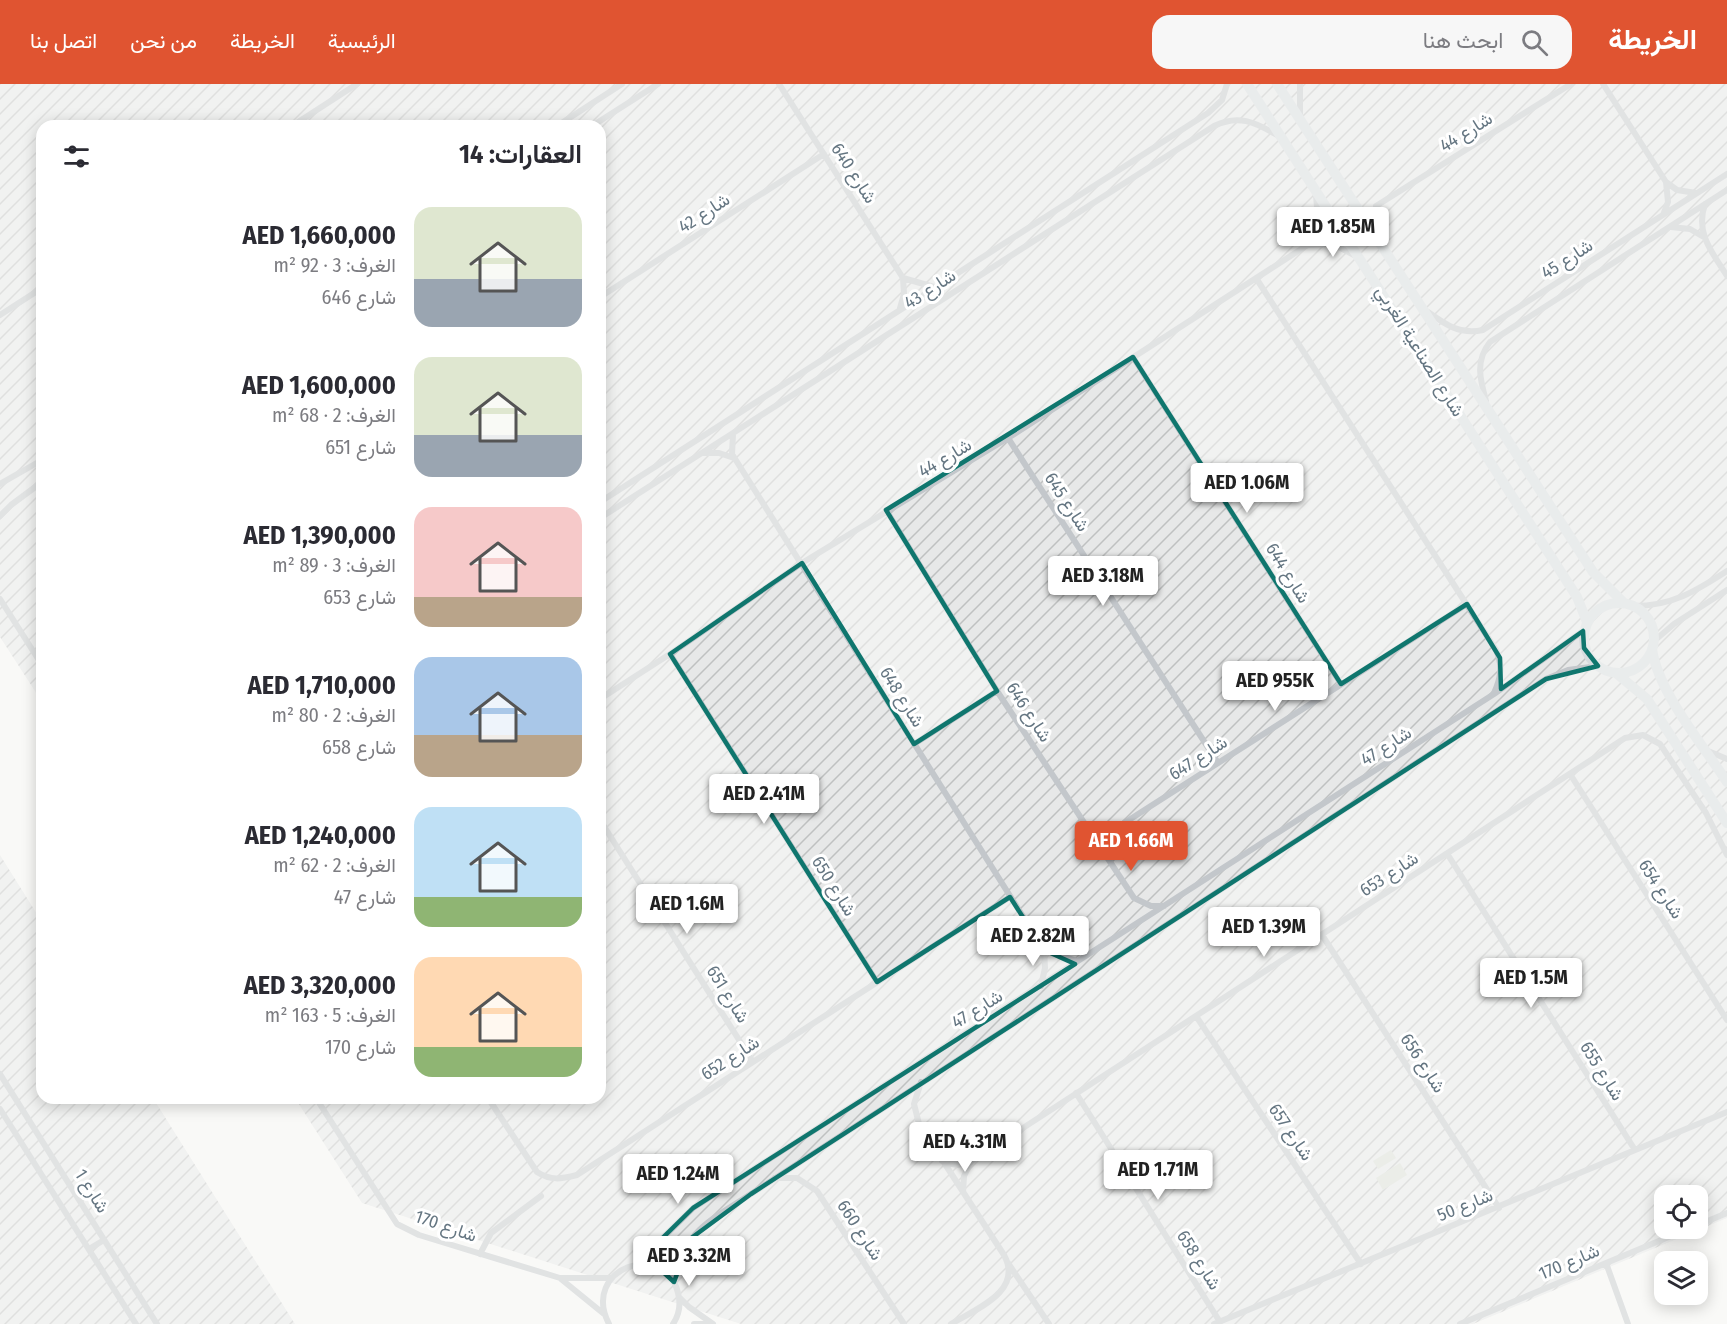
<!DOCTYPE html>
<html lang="ar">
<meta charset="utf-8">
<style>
:root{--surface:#fff;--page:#f7f7f7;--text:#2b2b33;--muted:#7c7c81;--accent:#e05431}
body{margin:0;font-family:"Fira Sans Condensed",Vazirmatn,sans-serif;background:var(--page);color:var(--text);direction:rtl;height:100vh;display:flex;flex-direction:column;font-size:22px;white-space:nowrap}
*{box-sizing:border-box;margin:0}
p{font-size:20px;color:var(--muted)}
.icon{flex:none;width:33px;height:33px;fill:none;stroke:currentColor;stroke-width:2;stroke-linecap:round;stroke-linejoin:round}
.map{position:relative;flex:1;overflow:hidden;direction:ltr}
.side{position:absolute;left:36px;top:36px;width:570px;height:984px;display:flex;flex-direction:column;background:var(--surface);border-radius:18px;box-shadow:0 3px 15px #0003;direction:rtl}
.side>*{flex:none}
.fabs{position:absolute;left:1654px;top:1101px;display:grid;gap:12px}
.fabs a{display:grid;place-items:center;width:54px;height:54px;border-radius:12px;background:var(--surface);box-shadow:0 3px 15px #0003;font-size:30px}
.price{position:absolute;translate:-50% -51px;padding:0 14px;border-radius:6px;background:#fff;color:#222;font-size:20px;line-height:39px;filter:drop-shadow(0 2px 3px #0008)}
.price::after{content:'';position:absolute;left:50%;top:36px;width:18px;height:14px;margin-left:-9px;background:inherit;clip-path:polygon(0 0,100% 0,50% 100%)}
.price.on{background:var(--accent);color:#fff}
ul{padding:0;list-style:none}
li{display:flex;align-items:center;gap:18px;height:150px;padding:0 24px}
li span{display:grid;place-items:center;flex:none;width:168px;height:120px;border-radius:18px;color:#555}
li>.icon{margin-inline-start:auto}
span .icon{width:72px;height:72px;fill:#fffc;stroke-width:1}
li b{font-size:26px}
h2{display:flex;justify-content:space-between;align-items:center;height:72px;padding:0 24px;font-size:26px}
header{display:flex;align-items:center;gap:36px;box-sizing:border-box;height:84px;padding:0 30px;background:var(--accent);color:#fff}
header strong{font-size:28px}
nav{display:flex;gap:33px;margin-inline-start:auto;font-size:21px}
.search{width:420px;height:54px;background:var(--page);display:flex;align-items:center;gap:15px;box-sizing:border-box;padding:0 21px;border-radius:18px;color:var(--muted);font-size:22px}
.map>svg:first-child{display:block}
.industrial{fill:url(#industrial-furrows);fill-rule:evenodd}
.garden{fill:#d9ded6}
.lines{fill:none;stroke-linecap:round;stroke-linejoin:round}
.minor{stroke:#c3c7cb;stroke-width:6}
.primary{stroke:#d6dbde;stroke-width:10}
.marked{fill:none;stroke:#0f766e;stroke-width:4.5;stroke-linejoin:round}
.labels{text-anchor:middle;stroke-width:6;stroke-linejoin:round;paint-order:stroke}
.street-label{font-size:18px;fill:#657682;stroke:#fff}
</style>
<header>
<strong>الخريطة</strong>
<div class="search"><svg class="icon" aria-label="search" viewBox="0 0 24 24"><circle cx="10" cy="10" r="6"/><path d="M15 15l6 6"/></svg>ابحث هنا</div>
<nav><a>الرئيسية</a><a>الخريطة</a><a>من نحن</a><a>اتصل بنا</a></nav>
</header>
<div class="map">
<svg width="1727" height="1240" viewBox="0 0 1727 1240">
<defs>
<pattern id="industrial-furrows" width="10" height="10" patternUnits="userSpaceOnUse" patternTransform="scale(1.5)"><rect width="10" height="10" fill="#e7e8e8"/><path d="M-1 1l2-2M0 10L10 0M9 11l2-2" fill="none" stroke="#bfc1c1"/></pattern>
</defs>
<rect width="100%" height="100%" fill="#f9f9f7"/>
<!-- industrial -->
<path class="industrial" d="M 0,0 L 1727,0 L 1727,1134 L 1473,1240 L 741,1240 L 362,1119 L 295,1014 L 600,1014 L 600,42 L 42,42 L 42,618 L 0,553 ZM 1665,1112 L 1698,1112 L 1698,1144 L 1665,1144 Z
M 0,771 L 42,838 L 42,1014 L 153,1014 L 295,1240 L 0,1240 Z"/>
<!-- garden -->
<path class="garden" d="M 1391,1066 L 1396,1074 L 1378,1085 L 1373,1077 Z
M 1400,1079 L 1407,1091 L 1383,1106 L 1376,1094 Z"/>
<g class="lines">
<!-- minor -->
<path class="minor" d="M 779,0 L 903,194 L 904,210 L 900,224
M 1300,0 L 1300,33
M 1603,0 L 1666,98 L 1677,106 L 1696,109
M 292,42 L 357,0
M 557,42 L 622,0
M 592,42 L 658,0
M 1705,120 C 1695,149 1712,168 1727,192
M 1376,122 L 1571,0
M 1663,131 L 1668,118 L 1666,98
M 1671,143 L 1690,145 L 1702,152
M 1307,161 L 1333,160 L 1354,171
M 903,194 L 934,203
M 1256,194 L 1496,566 C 1503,581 1501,594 1494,609
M 600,213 L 824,70
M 1428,228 C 1446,241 1460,251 1483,246 L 1727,90
M 0,231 L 42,204
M 1133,273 L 1341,600
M 1486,317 C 1480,295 1475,277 1490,258 L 1727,106
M 733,350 L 732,370 L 1044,866 L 1045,884 L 1041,902
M 1008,354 L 1218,679
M 704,369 L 719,369 L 734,374
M 0,400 L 42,376
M 600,418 L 1208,29 L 1222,16 L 1227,0
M 886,426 L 997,607 L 1134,814 L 1151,822 L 1164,822
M 0,432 L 11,421 L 42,398
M 600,434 L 1214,42 C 1238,30 1255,38 1277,51
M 0,515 L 42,581
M 1634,522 C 1672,522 1696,507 1727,487
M 1654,557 L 1674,540 L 1727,506
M 670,570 L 877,898
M 600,615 L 670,570 L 802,479 L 1008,354 L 1306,162 C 1320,145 1318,132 1316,112
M 914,660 L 997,607
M 1708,667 L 1727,675
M 1570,690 L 1727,936
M 600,736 L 753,978
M 1096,757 L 1467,520
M 1448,771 L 1635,1066
M 1322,851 L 1499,1124
M 1044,866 L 1077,877
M 1196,932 L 1361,1180
M 0,990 L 157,1240
M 921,998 L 914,1020 L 919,1040 L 1004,1171 C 1024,1207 976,1225 951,1240
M 1076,1009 L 1220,1238
M 316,1014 L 397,1140 L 419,1151 L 560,1194 L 611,1194
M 488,1014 L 537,1088 C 551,1097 561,1095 577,1091 L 1010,813
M 0,1025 L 136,1240
M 942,1077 L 957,1081 L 972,1077 L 1625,654 L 1643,651 L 1660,660 L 1706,729 L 1727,771
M 775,1094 L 797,1094 L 817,1107 L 904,1240
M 963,1108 L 964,1092 L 971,1078
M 1698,1141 L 1727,1129
M 89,1165 L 104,1156
M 480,1170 L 491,1149 L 541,1112
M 1008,1179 L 1049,1240
M 1606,1179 L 1628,1240
M 636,1180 L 693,1124 L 1494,610 L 1583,547
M 561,1195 L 604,1230
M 674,1198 C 681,1148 713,1135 751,1110 L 1546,595 L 1568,586 L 1598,582
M 679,1213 L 689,1223 L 713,1240
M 609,1240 C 580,1184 665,1155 678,1209 C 681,1220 679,1231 673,1240
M 694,1240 L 711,1240
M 1214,1240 L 1727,1028
M 1460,1240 L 1690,1144"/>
<!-- primary -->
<path class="primary" d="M 1247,0 L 1577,513 L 1587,538
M 1277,0 L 1593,488 L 1623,518
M1584 554a35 35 0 1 1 70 0a35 35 0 1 1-70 0Z
M 1652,565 C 1658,608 1703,661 1727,698
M 1616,589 L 1647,615 L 1727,739"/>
</g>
<!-- marked area -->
<path d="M0 0H1727V1240H0ZM 1133,273 L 1341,600 L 1467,520 L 1500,574 L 1501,605 L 1583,547 L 1584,564 L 1598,582 L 1546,595 L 751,1110 L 690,1155 L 674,1198 L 661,1186 L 636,1180 L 693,1124 L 1075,880 L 1044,866 L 1010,813 L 877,898 L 670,570 L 802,479 L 914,660 L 997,607 L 886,426 Z" fill="#f9f9f7" fill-opacity=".55" fill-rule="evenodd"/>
<path class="marked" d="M 1133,273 L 1341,600 L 1467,520 L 1500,574 L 1501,605 L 1583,547 L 1584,564 L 1598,582 L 1546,595 L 751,1110 L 690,1155 L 674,1198 L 661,1186 L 636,1180 L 693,1124 L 1075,880 L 1044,866 L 1010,813 L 877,898 L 670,570 L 802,479 L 914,660 L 997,607 L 886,426 Z"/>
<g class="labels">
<!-- street labels -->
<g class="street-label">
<text transform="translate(1466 48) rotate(-32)" y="6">شارع 44</text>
<text transform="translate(854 89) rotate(57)" y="6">شارع 640</text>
<text transform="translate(704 129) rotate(-33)" y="6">شارع 42</text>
<text transform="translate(1567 175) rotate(-33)" y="6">شارع 45</text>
<text transform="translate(930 205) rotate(-33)" y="6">شارع 43</text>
<text transform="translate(1420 267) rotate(58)" y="6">شارع الصناعية الغربي</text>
<text transform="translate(945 374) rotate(-31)" y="6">شارع 44</text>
<text transform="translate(1067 418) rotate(57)" y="6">شارع 645</text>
<text transform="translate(1288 489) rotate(58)" y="6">شارع 644</text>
<text transform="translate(902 613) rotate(58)" y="6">شارع 648</text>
<text transform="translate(1029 628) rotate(57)" y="6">شارع 646</text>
<text transform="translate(1386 662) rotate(-33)" y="6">شارع 47</text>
<text transform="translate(1198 674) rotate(-33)" y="6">شارع 647</text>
<text transform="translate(1389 790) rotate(-33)" y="6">شارع 653</text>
<text transform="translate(834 802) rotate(58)" y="6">شارع 650</text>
<text transform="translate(1661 805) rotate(57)" y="6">شارع 654</text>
<text transform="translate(728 910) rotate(58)" y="6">شارع 651</text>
<text transform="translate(977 925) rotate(-32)" y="6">شارع 47</text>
<text transform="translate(730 974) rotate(-33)" y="6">شارع 652</text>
<text transform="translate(1423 979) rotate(57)" y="6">شارع 656</text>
<text transform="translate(1602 987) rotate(58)" y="6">شارع 655</text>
<text transform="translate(1291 1048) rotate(56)" y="6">شارع 657</text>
<text transform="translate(92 1107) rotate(58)" y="6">شارع 1</text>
<text transform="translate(1465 1121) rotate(-22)" y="6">شارع 50</text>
<text transform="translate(446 1142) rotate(19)" y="6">شارع 170</text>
<text transform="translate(860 1146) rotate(57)" y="6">شارع 660</text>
<text transform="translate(1199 1176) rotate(58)" y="6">شارع 658</text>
<text transform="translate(1569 1178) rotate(-23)" y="6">شارع 170</text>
</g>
</g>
</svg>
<div class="fabs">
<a><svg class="icon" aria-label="locate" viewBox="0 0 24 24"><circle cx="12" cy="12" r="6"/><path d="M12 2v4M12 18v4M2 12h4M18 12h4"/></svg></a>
<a><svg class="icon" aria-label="layers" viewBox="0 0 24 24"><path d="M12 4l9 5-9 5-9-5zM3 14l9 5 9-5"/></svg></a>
</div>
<b class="price" style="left:1333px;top:174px">AED 1.85M</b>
<b class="price" style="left:1247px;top:430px">AED 1.06M</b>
<b class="price" style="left:1103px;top:523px">AED 3.18M</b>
<b class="price" style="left:1275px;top:628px">AED 955K</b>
<b class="price" style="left:764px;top:741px">AED 2.41M</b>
<b class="price on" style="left:1131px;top:788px">AED 1.66M</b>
<b class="price" style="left:687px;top:851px">AED 1.6M</b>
<b class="price" style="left:1264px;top:874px">AED 1.39M</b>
<b class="price" style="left:1033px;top:883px">AED 2.82M</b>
<b class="price" style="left:1531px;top:925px">AED 1.5M</b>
<b class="price" style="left:965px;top:1089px">AED 4.31M</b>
<b class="price" style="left:1158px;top:1117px">AED 1.71M</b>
<b class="price" style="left:678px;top:1121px">AED 1.24M</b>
<b class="price" style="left:689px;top:1203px">AED 3.32M</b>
<section class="side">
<h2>العقارات: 14<svg class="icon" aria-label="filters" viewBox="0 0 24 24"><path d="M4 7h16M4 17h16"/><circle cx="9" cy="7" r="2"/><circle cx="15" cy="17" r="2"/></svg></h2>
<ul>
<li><span style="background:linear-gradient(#dfe7d0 60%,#9aa5b1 0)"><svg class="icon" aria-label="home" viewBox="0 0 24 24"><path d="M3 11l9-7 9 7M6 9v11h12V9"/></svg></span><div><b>AED 1,660,000</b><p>الغرف: 3 · 92 m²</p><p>شارع 646</p></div></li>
<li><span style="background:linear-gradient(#dfe7d0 65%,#9aa5b1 0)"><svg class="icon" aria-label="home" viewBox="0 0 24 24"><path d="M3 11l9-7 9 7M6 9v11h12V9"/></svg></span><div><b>AED 1,600,000</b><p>الغرف: 2 · 68 m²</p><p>شارع 651</p></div></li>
<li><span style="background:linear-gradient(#f6c9c9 75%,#b9a48a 0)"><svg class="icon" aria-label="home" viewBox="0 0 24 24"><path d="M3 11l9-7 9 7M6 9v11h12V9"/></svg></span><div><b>AED 1,390,000</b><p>الغرف: 3 · 89 m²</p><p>شارع 653</p></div></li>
<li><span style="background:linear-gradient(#a9c7e8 65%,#b9a48a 0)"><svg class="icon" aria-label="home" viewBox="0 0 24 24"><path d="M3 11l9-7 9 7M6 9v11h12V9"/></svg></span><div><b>AED 1,710,000</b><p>الغرف: 2 · 80 m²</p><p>شارع 658</p></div></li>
<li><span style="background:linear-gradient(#bfe0f5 75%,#8fb573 0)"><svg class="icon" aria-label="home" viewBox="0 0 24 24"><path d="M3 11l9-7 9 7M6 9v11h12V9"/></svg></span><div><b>AED 1,240,000</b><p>الغرف: 2 · 62 m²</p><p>شارع 47</p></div></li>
<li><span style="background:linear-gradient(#ffd9b3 75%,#8fb573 0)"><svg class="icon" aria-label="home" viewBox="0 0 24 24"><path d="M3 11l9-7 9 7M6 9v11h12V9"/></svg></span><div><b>AED 3,320,000</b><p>الغرف: 5 · 163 m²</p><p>شارع 170</p></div></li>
</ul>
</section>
</div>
